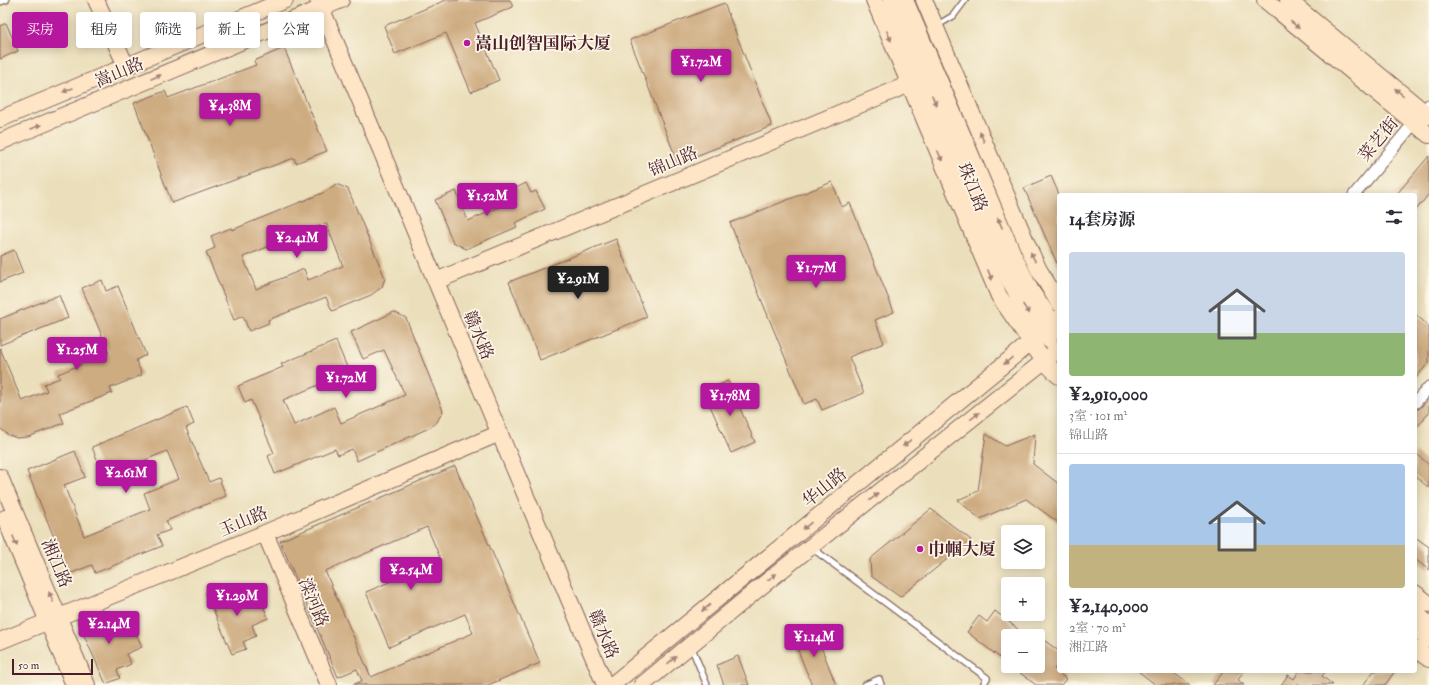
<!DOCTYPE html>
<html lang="zh">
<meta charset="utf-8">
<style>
:root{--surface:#fff;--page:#f7f7f7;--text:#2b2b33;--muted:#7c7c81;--line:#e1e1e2;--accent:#b5179e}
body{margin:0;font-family:"IM FELL Double Pica","Noto Serif SC",serif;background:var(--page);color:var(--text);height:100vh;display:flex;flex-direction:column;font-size:15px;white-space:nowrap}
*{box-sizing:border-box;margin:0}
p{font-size:13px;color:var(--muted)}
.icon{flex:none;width:22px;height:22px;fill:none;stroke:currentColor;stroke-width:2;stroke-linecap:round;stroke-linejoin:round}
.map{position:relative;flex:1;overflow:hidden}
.panel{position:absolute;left:1057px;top:193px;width:360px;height:480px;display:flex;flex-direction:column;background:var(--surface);border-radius:4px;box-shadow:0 2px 10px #0003}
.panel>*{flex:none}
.banner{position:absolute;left:12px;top:12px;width:380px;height:36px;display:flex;gap:8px}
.buttons{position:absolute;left:1001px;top:525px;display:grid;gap:8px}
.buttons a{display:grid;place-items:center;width:44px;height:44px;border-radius:4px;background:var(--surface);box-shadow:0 2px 10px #0003;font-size:20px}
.scale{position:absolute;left:12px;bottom:10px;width:81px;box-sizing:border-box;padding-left:4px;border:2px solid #4a1f2b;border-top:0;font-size:11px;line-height:14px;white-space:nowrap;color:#4a1f2b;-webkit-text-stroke:3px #fcf5e5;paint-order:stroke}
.price{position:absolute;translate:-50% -34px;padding:0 9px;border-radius:4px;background:var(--accent);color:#fff;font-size:13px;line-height:26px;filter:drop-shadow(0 1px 2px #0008)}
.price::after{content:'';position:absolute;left:50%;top:24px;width:12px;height:9px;margin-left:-6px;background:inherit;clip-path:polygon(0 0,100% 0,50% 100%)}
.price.selected{background:#222;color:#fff}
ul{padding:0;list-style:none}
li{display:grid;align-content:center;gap:8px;height:212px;padding:0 12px}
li+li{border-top:1px solid var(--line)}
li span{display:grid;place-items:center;height:124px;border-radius:4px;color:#555}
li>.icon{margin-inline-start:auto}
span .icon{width:72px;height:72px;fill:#fffc;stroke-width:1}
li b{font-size:17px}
h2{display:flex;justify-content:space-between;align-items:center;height:48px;padding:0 12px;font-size:17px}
.chip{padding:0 14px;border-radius:4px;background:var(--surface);box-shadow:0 2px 10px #0003;font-size:14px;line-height:36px}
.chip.selected{background:var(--accent);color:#fff}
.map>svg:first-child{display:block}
.building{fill:#ceac81;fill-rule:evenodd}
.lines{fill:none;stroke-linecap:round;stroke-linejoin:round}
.lane-casing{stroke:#82625d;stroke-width:8}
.street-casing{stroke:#82625d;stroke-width:13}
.secondary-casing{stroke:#82625d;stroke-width:18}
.lane{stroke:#fff;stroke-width:5.5}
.street{stroke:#fff;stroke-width:11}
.secondary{stroke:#fde5c5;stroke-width:16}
.oneway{fill:#a48278}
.poi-dot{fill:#b5179e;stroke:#fcf5e5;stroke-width:1.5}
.labels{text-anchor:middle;stroke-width:3.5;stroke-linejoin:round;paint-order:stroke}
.poi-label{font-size:17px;font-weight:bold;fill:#4a1f2b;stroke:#fcf5e5;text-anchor:start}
.street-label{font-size:17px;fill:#4a1f2b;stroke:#fcf5e5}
</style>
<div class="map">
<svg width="1429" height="685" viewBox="0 0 1429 685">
<rect width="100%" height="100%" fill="#fcf5e5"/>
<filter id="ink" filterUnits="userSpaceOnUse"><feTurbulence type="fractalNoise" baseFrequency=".025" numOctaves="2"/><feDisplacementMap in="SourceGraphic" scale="8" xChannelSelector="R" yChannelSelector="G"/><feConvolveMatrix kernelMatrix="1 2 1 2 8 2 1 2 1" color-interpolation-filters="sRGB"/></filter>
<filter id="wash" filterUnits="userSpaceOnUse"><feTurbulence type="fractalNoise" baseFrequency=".012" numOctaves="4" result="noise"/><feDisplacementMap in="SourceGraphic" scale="16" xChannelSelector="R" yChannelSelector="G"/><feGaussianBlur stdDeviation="0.9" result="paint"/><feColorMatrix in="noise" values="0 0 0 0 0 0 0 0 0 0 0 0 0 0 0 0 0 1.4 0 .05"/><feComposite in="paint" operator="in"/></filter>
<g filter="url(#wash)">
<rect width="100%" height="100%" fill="#ebdfbb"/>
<g id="blocks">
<!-- building -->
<path class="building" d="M 446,0 L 510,0 L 513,7 L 475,23 L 499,80 L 471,92 L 446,33 L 395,54 L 384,26 Z
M 724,3 L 772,126 L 678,163 L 630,40 Z
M 6,23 L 18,51 L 0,59 L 0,26 Z
M 284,48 L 327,151 L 296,163 L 294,158 L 172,203 L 134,103 L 165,91 L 168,98 L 256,65 L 254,61 Z
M 1429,156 L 1429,194 L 1415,211 L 1415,195 L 1396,195 Z
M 1051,176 L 1059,194 L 1059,268 L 1024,188 Z
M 832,182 L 842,207 L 850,203 L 894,312 L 875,320 L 884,343 L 849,357 L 864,393 L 822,410 L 817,399 L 804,404 L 730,223 Z
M 526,183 L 531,193 L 536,191 L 545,209 L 515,223 L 517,227 L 466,249 L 453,242 L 435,200 L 456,191 L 468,221 L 516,200 L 512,190 Z
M 336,184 L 348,189 L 385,278 L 382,287 L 371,295 L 332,311 L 326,297 L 268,320 L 269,323 L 249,331 L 243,316 L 234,320 L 206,252 L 215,248 L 211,236 L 231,228 L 232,230 L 325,192 ZM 326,223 L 343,266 L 308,280 L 304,269 L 256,289 L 243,257 Z
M 616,239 L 647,317 L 540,360 L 509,282 Z
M 14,250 L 23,273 L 0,282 L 0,256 Z
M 102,280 L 106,291 L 118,286 L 146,355 L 136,360 L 142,375 L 110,388 L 112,393 L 60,413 L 64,423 L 28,437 L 17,438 L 8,435 L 0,428 L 0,348 L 22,401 L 47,391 L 44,384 L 60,378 L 58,374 L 109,353 L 82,288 Z
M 59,295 L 68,318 L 0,345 L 0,319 Z
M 394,312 L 406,318 L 443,411 L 437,422 L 429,428 L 357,461 L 352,449 L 338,455 L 335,449 L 275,474 L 268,456 L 274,453 L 251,400 L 245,403 L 238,386 L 283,367 L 281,364 L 336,341 L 349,372 L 283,400 L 294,425 L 334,407 L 341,423 L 405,395 L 384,350 L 363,359 L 351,332 Z
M 1415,314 L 1429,326 L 1429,362 L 1415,379 Z
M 728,381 L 755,442 L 731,453 L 704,392 Z
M 1429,398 L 1429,413 L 1415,429 L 1415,410 L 1420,408 Z
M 187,407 L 194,424 L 186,428 L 209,482 L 219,478 L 226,496 L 166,521 L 170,530 L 157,535 L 162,546 L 95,573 L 92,565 L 69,574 L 27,471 L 75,451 L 85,477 L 64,485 L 84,536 L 150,509 L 144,493 L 179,479 L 167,451 L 104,477 L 92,447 Z
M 986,434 L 1005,446 L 1035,434 L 1033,464 L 1059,484 L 1059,523 L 1026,499 L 980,519 L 958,500 L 978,491 Z
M 1415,452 L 1429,465 L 1429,488 L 1415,476 Z
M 455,466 L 540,663 L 488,685 L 352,685 L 362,681 L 357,669 L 338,677 L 280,541 ZM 427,527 L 441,560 L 366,592 L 389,647 L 465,614 L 473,633 L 371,677 L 325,571 Z
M 931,509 L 971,540 L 900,597 L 871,576 L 870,559 Z
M 1415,537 L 1429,547 L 1429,570 L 1415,559 Z
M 219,588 L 222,595 L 237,589 L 242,602 L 259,595 L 268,618 L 252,625 L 256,636 L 243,642 L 246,649 L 232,654 L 206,593 Z
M 995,611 L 1019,630 L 1015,636 L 1008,636 L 1008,664 L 967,632 L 979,616 L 987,622 Z
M 92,614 L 96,621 L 108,616 L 113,626 L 119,624 L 120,627 L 131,622 L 142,647 L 126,654 L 131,664 L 117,670 L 120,678 L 106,684 L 77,620 Z
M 813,626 L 836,685 L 812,685 L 792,636 Z
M 1045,641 L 1059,651 L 1059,663 L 1054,669 L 1066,679 L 1061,685 L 1036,685 L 1011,666 L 1038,666 L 1038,651 Z
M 738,656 L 749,685 L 724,685 L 717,665 Z
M 1138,671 L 1171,671 L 1190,685 L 1156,685 Z
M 1224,671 L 1244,671 L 1238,680 L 1244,685 L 1213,685 Z
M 1299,671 L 1326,671 L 1322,676 L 1333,685 L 1281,685 L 1288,675 L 1294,679 Z
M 1374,671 L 1395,671 L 1385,685 L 1363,685 Z"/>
</g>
</g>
<g filter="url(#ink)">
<use href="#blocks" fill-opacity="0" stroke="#82625d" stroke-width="1"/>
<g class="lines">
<defs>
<path id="lane" d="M 0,2 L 6,0
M 936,26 L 953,16 L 965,0
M 812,548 L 987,678 L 983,685
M 691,646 L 707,685
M 865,685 L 879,679 L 881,685"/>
<path id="street" d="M 1354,195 L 1429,105
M 1415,403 L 1429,387"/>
<path id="secondary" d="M 96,0 L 126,66
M 318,0 L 605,685
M 874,0 L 999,296 L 1044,361 L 1059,376
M 891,0 L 1010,281 L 1023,305 L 1049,340
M 905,0 L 1013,254 L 1031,291 L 1059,331
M 924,0 L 1030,251 L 1039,270 L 1059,303
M 1265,0 L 1429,135
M 1288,0 L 1429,116
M 0,119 L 285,0
M 0,142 L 341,0
M 436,281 L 924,78
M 0,477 L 87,685
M 5,518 L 74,685
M 265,533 L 329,685
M 1415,593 L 1429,604
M 1415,613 L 1429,624
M 1415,629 L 1429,640
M 0,641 L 265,533 L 500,433
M 1415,649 L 1429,659
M 612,685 L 1031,342 L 1059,318
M 642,685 L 764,584 L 1059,349"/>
</defs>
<!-- lane casing -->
<use href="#lane" class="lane-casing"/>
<!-- street casing -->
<use href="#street" class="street-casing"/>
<!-- secondary casing -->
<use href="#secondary" class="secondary-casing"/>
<!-- lane -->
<use href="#lane" class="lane"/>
<!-- street -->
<use href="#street" class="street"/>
<!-- secondary -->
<use href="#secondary" class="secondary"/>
</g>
<!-- one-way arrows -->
<defs><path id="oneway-solid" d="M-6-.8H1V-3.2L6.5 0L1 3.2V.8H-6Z"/></defs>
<g class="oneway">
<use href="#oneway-solid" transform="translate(1295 25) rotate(40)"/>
<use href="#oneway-solid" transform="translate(889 36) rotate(67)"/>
<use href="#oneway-solid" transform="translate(156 77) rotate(-23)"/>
<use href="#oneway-solid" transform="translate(68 90) rotate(157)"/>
<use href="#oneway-solid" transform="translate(1399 92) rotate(-140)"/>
<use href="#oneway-solid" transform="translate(934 100) rotate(67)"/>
<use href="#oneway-solid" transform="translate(36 127) rotate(-23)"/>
<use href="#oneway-solid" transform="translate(982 137) rotate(-113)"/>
<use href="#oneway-solid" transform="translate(940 156) rotate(67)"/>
<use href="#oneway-solid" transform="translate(1000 223) rotate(-113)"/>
<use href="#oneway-solid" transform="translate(1033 257) rotate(-116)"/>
<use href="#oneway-solid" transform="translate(990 275) rotate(67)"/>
<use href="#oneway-solid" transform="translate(1026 309) rotate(56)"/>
<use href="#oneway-solid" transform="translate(1008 361) rotate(141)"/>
<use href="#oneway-solid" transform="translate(975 416) rotate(-38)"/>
<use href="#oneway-solid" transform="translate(907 443) rotate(141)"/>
<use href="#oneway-solid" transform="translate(874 497) rotate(-38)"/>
<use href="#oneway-solid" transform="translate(807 526) rotate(141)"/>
<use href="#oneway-solid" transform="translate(15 541) rotate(68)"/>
<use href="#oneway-solid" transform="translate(772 577) rotate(-38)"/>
<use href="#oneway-solid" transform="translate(51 597) rotate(-113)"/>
<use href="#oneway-solid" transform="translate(706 608) rotate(141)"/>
<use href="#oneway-solid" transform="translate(672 660) rotate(-40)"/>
</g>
</g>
<!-- markers -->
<g class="poi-dot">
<circle cx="467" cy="43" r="4"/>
<circle cx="920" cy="549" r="4"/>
</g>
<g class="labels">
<!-- poi labels -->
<g class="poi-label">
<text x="475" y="49">嵩山创智国际大厦</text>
<text x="928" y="555">巾帼大厦</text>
</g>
<!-- street labels -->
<g class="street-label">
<text transform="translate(119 72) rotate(-23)" y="6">嵩山路</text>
<text transform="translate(1378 139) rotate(-50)" y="6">菜艺街</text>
<text transform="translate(673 161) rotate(-23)" y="6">锦山路</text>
<text transform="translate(973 187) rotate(67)" y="6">珠江路</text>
<text transform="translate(479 335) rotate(67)" y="6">赣水路</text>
<text transform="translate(824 487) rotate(-39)" y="6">华山路</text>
<text transform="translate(243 521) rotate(-23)" y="6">玉山路</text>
<text transform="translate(57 563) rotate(67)" y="6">湘江路</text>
<text transform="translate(314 602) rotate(67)" y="6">滦河路</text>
<text transform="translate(604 634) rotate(67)" y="6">赣水路</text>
</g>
</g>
</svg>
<div class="buttons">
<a><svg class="icon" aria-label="layers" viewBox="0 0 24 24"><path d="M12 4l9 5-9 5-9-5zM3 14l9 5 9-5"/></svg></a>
<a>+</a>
<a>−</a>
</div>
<div class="scale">50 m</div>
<b class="price" style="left:701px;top:83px">¥1.72M</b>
<b class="price" style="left:230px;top:127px">¥4.38M</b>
<b class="price" style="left:487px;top:217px">¥1.52M</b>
<b class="price" style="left:297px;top:259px">¥2.41M</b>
<b class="price" style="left:816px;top:289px">¥1.77M</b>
<b class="price selected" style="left:578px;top:300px">¥2.91M</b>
<b class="price" style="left:77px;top:371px">¥1.25M</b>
<b class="price" style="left:346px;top:399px">¥1.72M</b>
<b class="price" style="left:730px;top:417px">¥1.78M</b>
<b class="price" style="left:126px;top:494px">¥2.61M</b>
<b class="price" style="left:411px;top:591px">¥2.54M</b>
<b class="price" style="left:237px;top:617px">¥1.29M</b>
<b class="price" style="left:109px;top:645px">¥2.14M</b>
<b class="price" style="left:814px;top:658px">¥1.14M</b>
<div class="banner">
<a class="chip selected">买房</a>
<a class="chip">租房</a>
<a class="chip">筛选</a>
<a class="chip">新上</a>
<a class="chip">公寓</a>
</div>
<section class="panel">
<h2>14套房源<svg class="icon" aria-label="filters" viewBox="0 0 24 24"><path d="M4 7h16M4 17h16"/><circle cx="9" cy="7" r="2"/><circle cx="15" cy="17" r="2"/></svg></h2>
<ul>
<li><span style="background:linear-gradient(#c9d6e8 65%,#8fb573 0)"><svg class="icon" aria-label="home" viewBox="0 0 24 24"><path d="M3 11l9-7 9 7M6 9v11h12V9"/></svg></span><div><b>¥2,910,000</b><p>3室 · 101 m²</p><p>锦山路</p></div></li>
<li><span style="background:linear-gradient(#a9c7e8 65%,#c2b280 0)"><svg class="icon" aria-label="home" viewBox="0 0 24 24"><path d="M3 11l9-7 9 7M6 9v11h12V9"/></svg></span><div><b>¥2,140,000</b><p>2室 · 70 m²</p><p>湘江路</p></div></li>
</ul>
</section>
</div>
